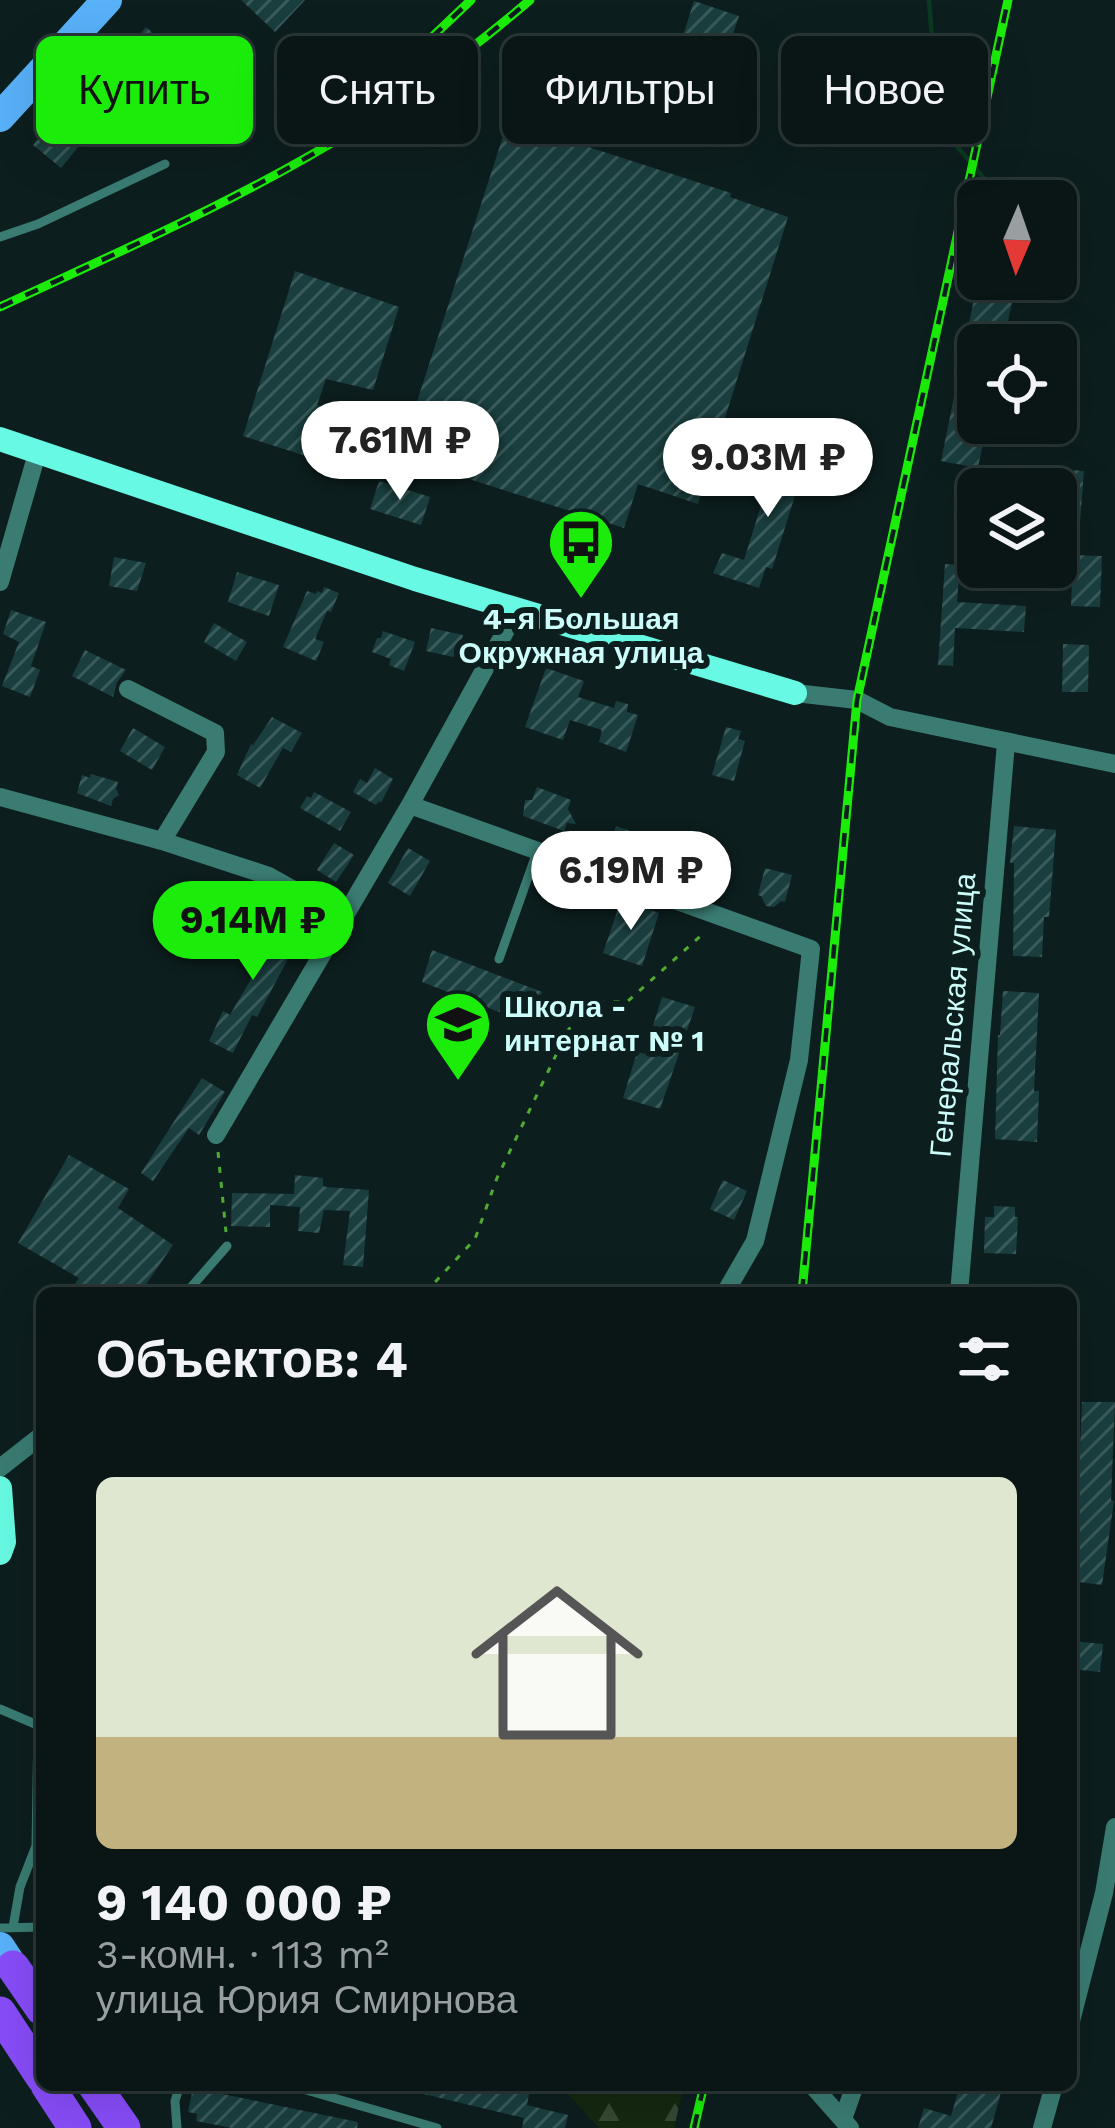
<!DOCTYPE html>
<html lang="ru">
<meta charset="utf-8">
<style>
:root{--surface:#0a1616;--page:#131f1f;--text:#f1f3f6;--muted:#999fa1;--line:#2a3535;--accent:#1bec09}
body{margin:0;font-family:"Work Sans",sans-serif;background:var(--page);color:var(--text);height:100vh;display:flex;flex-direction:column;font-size:45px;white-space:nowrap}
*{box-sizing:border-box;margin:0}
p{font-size:39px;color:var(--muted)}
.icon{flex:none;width:66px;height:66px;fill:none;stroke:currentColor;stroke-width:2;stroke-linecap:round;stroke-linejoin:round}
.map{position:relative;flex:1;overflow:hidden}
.drawer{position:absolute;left:36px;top:1287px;width:1041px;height:804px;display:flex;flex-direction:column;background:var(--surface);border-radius:18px;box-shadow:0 12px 48px #0002,0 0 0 3px var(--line)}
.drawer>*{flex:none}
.top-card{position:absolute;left:36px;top:36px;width:1044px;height:108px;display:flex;gap:24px}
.needle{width:78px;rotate:182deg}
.tools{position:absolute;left:957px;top:180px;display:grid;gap:24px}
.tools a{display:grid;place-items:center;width:120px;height:120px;border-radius:18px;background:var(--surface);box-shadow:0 12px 48px #0002,0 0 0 3px var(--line);font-size:60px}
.price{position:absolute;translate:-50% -102px;padding:0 27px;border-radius:42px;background:#fff;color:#222;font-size:39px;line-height:78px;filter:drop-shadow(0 3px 6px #0008)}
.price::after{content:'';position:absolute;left:50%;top:72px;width:36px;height:27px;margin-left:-18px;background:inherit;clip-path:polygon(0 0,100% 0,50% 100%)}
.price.selected{background:var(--accent);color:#111}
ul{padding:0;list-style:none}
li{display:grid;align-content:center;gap:24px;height:636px;padding:0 60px}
li span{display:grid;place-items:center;height:372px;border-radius:18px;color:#555}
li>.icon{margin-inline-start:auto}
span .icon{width:216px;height:216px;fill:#fffc;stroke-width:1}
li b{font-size:51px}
h2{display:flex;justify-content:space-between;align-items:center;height:144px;padding:0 60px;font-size:51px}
.chip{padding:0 42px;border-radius:18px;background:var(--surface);box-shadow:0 12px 48px #0002,0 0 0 3px var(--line);font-size:42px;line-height:108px}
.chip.selected{background:var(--accent);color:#111}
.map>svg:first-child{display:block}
.forest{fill:url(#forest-firs)}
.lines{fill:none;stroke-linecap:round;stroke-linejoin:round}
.stream{stroke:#0b3a20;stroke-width:4.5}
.building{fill:url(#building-hatch)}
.path{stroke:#4fab32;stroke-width:3;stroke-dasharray:6 9;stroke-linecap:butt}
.lane{stroke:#3a7c72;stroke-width:9}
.street{stroke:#3a7c72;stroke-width:18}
.secondary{stroke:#67f9e3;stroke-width:24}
.primary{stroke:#58b1f9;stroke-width:30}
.highway{stroke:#874cf8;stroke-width:33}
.rail-casing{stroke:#1bec09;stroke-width:9}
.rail{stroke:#0d1e1e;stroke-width:4.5;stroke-dasharray:14;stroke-linecap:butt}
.labels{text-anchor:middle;stroke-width:12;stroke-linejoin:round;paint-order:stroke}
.poi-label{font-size:30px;font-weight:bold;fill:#ccfdfa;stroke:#0d1e1e}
.street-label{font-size:30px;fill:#ccfdfa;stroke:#0d1e1e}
</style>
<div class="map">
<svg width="1115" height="2128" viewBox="0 0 1115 2128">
<defs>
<pattern id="forest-firs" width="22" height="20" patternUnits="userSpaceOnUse" patternTransform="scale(3)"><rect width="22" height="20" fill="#152810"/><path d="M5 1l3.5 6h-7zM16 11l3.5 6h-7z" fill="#364834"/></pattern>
<pattern id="building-hatch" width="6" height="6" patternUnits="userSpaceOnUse" patternTransform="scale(3)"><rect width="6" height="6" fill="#1a3e3e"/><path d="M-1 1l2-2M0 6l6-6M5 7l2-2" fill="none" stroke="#3a5b5b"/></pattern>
</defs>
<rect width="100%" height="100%" fill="#0d1e1e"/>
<!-- forest -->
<path class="forest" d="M 560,2085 L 684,2085 L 674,2128 L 599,2128 Z"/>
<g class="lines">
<!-- stream -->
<path class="stream" d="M 929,0 L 939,125 L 1003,201"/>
</g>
<!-- building -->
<path class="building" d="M 241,0 L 305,0 L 275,32 Z
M 694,1 L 739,16 L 724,60 L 680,45 Z
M 146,27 L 234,105 L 197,146 L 110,68 Z
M 592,67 L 607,72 L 605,79 L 633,88 L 635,82 L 651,86 L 641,118 L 570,95 L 575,77 L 587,81 Z
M 82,85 L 110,108 L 61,168 L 33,145 Z
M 508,121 L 731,193 L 730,197 L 788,217 L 698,504 L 638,484 L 624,528 L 399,457 Z
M 295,271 L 399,307 L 373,390 L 326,379 L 317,405 L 341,413 L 325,462 L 243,436 Z
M 978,279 L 1017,279 L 1003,345 L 978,345 L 978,423 L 987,423 L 978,468 L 941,461 Z
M 781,441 L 809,451 L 772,569 L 766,567 L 759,588 L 713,573 L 722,553 L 744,560 Z
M 1046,468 L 1084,471 L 1079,534 L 1056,532 L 1056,489 L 1045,489 Z
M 379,481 L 430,497 L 421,525 L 370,509 Z
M 1073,555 L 1102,556 L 1100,607 L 1071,606 Z
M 114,557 L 146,563 L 137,591 L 109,586 Z
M 945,564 L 960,565 L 957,602 L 1026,606 L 1024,632 L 955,628 L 953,666 L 938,665 Z
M 237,572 L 279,585 L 269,616 L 228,602 Z
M 324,587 L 339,593 L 331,612 L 327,611 L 315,639 L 324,642 L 316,661 L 283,647 L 307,591 L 316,594 L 317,591 L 322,593 Z
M 11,610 L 46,622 L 31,666 L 40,670 L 30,697 L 2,686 L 19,642 L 3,634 Z
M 214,623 L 247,642 L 236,661 L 204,642 Z
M 431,628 L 463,635 L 458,658 L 426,651 Z
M 383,631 L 415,642 L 404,671 L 389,665 L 391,659 L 372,652 L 377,638 L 381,638 Z
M 1063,644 L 1089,645 L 1088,692 L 1062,692 Z
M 85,650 L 126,670 L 117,682 L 113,697 L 72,676 Z
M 546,668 L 584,681 L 578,697 L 614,708 L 616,701 L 628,704 L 627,712 L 638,715 L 626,752 L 599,742 L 602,730 L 570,720 L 563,740 L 525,727 Z
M 272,717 L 302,733 L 291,752 L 283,748 L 260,788 L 237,775 L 251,744 L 253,745 Z
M 726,727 L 741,731 L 738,739 L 745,741 L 734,781 L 712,775 Z
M 133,728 L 165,747 L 152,770 L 120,751 Z
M 375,768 L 393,779 L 381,803 L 379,801 L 376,805 L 353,792 L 360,779 L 367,783 Z
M 91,774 L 118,782 L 116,789 L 119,795 L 113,799 L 111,806 L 77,793 L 82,775 L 90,778 Z
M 537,787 L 571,800 L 568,809 L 576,824 L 567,823 L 564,831 L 523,816 L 525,800 L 532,800 Z
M 314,792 L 351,812 L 340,831 L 300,808 L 307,796 L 311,798 Z
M 616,826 L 645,836 L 636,862 L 607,852 Z
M 1014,826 L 1056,830 L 1049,917 L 1044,917 L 1042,957 L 1013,956 L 1014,863 L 1010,863 Z
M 334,843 L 354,855 L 336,882 L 317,870 Z
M 408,848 L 430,861 L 410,896 L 388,883 Z
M 765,868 L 792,875 L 785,902 L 781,901 L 774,907 L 766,906 L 761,896 L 758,895 Z
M 621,900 L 659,913 L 642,966 L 603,953 Z
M 248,920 L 295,946 L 257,1017 L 252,1015 L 233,1053 L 209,1041 L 223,1011 L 230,1015 L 262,960 L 234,944 Z
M 432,950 L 542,992 L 527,1023 L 422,982 Z
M 1003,991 L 1039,993 L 1034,1091 L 1039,1091 L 1037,1142 L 995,1139 L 998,1035 L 1000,1035 Z
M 662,997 L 695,1007 L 660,1109 L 623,1098 L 637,1052 L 644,1054 Z
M 202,1078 L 225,1092 L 199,1135 L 189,1128 L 153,1181 L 141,1173 Z
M 69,1155 L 129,1189 L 118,1208 L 173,1245 L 140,1293 L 69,1293 L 79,1278 L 18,1243 Z
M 295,1175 L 323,1178 L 323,1186 L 326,1187 L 369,1190 L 363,1267 L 343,1265 L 350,1211 L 324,1210 L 319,1233 L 298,1231 L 300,1207 L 270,1205 L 270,1227 L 231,1226 L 232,1193 L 294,1194 Z
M 723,1180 L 747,1191 L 734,1220 L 710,1209 Z
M 994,1206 L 1015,1207 L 1015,1217 L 1018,1217 L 1016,1254 L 984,1253 L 985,1217 L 994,1217 Z
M 1082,1402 L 1115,1402 L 1111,1500 L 1114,1501 L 1102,1585 L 1071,1581 L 1071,1543 L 1078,1497 Z
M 1071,1641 L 1103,1644 L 1100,1672 L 1071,1669 Z
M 408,2085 L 516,2085 L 530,2089 L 527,2105 L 568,2115 L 565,2128 L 522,2128 L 524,2118 L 407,2090 Z
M 960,2085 L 1003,2085 L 991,2128 L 918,2128 L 924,2108 L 951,2116 Z
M 193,2088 L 358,2122 L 357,2128 L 232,2128 L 196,2121 L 197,2114 L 188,2112 Z"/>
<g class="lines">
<!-- path -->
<path class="path" d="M 218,1152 L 226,1232
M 425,1293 L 475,1239 L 497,1178 L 568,1030 L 595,1002 L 627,1002 L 705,932"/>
<!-- lane -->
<path class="lane" d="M 0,237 L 38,224 L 165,164
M 499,959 L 537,852
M 186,1293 L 227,1246
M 0,1709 L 42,1727
M 13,1927 L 20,1887 L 36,1846 L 38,1725
M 0,1928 L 42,1927
M 289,2085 L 437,2128
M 177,2128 L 175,2101 L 180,2085"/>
<!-- street -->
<path class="street" d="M 0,582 L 38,450
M 128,689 L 215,733 L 216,752 L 162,841
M 795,693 L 857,700 L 890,717 L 1115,764
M 0,797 L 162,841 L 269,876 L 344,918
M 410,805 L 811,949 L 799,1060 L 755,1241 L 725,1293
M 216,1135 L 410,805 L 517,610
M 959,1293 L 1006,743
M 0,1468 L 42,1435
M 1071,2021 L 1104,1893 L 1115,1827
M 812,2085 L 850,2128
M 843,2119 L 855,2085
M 1042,2128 L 1054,2085"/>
<!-- secondary -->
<path class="secondary" d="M 0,439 L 415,579 L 795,693
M 0,1488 L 4,1542 L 0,1553"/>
<!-- primary -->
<path class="primary" d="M 0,117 L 107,0
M 0,1947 L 13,1967"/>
<!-- highway -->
<path class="highway" d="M 13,1967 L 42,2009
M 0,2013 L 42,2077
M 47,2085 L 75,2128
M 94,2085 L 124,2128"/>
<defs>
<path id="rail" d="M 391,76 L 471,0
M 0,307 C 118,252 242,199 353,130 C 415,92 475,47 530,0
M 802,1293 L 857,700 L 1008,0
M 694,2128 L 704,2085"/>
</defs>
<!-- rail casing -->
<use href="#rail" class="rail-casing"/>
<!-- rail -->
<use href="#rail" class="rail"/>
</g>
<!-- icons -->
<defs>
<symbol id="bus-pin" viewBox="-11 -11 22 30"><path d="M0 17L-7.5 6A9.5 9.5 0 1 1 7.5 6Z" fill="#1bec09" stroke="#0d1e1e"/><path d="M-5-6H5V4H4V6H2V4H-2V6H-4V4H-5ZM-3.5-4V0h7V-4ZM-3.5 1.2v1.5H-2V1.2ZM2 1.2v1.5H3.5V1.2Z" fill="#111"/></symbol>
<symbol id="school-pin" viewBox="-11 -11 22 30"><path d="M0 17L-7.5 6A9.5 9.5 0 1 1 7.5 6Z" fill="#1bec09" stroke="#0d1e1e"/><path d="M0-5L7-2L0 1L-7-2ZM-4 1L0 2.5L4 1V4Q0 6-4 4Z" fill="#111"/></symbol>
</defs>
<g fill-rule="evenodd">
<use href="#bus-pin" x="543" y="504" width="76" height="104"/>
<use href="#school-pin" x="420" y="986" width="76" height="104"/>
</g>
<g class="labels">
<!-- poi labels -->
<g class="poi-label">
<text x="581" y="629">4-я Большая<tspan x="581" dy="34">Окружная улица</tspan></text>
<text x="504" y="1017" text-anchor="start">Школа -<tspan x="504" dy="34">интернат № 1</tspan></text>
</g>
<!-- street labels -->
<g class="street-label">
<text transform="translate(953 1015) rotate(-85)" y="10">Генеральская улица</text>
</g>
</g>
</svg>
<div class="tools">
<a><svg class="needle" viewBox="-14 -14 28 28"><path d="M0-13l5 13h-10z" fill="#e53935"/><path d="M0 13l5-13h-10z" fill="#999fa1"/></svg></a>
<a><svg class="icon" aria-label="locate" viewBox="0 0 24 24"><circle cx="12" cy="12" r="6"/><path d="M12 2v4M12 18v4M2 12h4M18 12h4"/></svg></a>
<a><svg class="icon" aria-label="layers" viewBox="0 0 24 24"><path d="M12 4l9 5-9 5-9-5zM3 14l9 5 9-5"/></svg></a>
</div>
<b class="price" style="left:400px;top:503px">7.61M ₽</b>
<b class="price" style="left:768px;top:520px">9.03M ₽</b>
<b class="price" style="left:631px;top:933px">6.19M ₽</b>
<b class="price selected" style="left:253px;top:983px">9.14M ₽</b>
<div class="top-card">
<a class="chip selected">Купить</a>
<a class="chip">Снять</a>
<a class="chip">Фильтры</a>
<a class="chip">Новое</a>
</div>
<section class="drawer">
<h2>Объектов: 4<svg class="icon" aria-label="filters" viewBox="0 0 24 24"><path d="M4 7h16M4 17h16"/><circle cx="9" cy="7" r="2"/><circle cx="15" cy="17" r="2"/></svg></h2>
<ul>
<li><span style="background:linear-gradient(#dfe7d0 70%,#c2b280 0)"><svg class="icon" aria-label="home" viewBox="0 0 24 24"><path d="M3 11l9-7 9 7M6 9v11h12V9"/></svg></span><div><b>9 140 000 ₽</b><p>3-комн. · 113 m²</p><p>улица Юрия Смирнова</p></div></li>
</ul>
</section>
</div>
